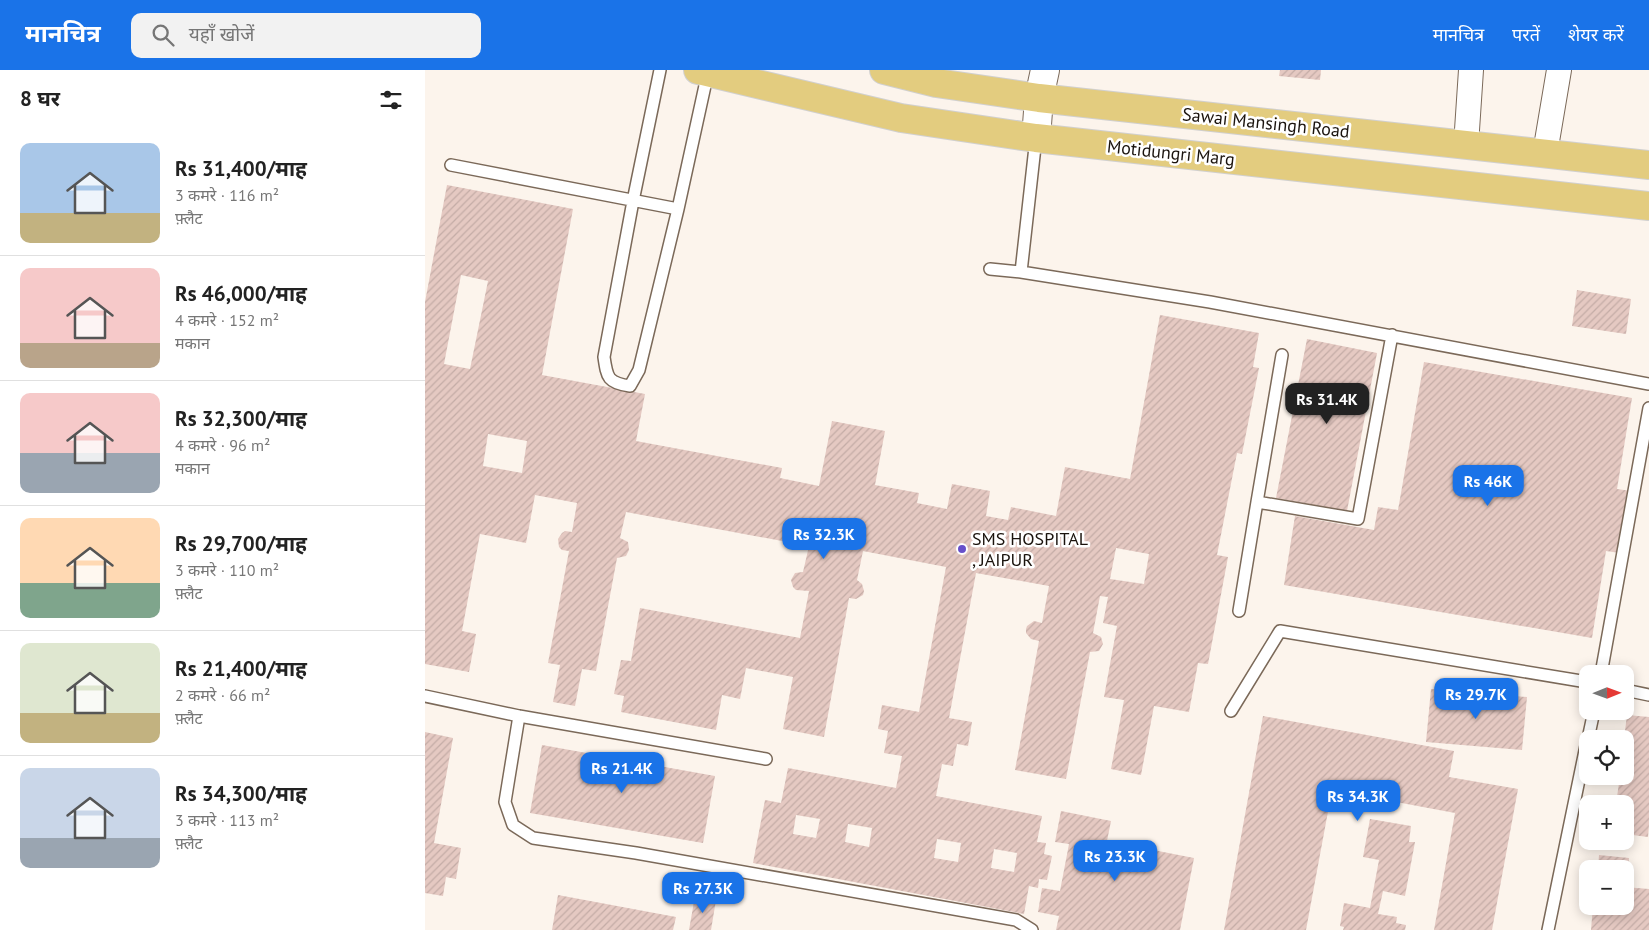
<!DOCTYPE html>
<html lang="hi">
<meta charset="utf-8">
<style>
:root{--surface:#fff;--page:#f2f2f2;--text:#222;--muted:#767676;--line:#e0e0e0;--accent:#1a73e8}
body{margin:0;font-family:"PT Sans","Noto Sans Devanagari",sans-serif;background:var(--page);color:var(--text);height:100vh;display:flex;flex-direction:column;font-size:19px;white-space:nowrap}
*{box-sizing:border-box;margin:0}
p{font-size:16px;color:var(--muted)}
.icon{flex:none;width:28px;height:28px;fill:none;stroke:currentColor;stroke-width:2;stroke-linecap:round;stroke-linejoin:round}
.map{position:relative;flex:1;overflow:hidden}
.side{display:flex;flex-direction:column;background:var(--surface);width:425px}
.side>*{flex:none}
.needle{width:32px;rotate:89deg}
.buttons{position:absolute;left:1154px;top:595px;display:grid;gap:10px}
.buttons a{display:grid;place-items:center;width:55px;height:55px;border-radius:10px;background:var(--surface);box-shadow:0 2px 12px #0003;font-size:25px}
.price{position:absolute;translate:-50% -42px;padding:0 11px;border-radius:10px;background:var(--accent);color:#fff;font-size:16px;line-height:32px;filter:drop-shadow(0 1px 2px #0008)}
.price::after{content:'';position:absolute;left:50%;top:30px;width:15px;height:11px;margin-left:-8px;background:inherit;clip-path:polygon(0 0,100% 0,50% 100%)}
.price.on{background:#222;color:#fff}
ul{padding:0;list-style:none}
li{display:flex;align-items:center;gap:15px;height:125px;padding:0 20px}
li+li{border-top:1px solid var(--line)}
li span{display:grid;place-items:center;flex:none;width:140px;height:100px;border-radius:10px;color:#555}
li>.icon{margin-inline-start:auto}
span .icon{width:60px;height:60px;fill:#fffc;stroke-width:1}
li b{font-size:21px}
h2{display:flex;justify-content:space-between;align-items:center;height:60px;padding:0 20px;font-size:21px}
header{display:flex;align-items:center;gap:30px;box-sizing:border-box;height:70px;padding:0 25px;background:var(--accent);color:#fff}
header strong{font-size:24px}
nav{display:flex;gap:28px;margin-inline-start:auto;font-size:18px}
.search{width:350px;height:45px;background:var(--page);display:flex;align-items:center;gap:12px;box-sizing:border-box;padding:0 18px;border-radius:10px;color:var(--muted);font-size:19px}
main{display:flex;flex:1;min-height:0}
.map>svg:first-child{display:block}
.building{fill:url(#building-hatch);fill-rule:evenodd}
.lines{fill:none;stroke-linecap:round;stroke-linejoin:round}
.service-casing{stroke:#7b6959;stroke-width:14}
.minor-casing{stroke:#7b6959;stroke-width:26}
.tertiary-casing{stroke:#7b6959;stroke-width:30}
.primary-casing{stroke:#d1d0cf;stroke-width:30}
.service{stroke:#fff;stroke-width:11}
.minor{stroke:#fff;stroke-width:24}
.tertiary{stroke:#fff;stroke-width:28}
.primary{stroke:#e3cc7f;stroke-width:28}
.poi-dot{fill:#6750ca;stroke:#fff;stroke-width:2}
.labels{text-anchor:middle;stroke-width:5;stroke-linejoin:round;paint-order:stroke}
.street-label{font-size:18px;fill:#1a130d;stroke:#fff}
.poi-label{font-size:18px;fill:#1a130d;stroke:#fff;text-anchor:start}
</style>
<header>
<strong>मानचित्र</strong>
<div class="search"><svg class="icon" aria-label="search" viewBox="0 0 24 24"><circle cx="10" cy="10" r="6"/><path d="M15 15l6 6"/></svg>यहाँ खोजें</div>
<nav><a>मानचित्र</a><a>परतें</a><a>शेयर करें</a></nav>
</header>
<main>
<section class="side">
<h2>8 घर<svg class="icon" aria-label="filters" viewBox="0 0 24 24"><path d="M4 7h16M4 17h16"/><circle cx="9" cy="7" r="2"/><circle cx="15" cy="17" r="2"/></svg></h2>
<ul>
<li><span style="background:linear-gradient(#a9c7e8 70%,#c2b280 0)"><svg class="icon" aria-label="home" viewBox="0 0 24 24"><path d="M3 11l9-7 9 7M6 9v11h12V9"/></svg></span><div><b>Rs 31,400/माह</b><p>3 कमरे · 116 m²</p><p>फ़्लैट</p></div></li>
<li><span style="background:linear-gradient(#f6c9c9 75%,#b9a48a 0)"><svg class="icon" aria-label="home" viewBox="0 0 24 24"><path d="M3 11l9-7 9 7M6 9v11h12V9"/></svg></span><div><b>Rs 46,000/माह</b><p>4 कमरे · 152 m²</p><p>मकान</p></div></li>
<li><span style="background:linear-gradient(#f6c9c9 60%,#9aa5b1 0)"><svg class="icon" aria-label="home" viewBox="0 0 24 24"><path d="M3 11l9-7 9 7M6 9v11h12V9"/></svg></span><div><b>Rs 32,300/माह</b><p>4 कमरे · 96 m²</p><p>मकान</p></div></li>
<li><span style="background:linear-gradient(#ffd9b3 65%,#7fa58c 0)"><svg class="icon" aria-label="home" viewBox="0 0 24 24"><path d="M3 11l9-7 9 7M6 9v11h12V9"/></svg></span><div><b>Rs 29,700/माह</b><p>3 कमरे · 110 m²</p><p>फ़्लैट</p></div></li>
<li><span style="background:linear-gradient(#dfe7d0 70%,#c2b280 0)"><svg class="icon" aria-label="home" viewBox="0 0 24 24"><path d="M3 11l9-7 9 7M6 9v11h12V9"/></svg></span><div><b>Rs 21,400/माह</b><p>2 कमरे · 66 m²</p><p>फ़्लैट</p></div></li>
<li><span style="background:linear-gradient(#c9d6e8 70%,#9aa5b1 0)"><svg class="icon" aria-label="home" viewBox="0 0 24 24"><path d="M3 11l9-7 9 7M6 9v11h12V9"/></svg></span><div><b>Rs 34,300/माह</b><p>3 कमरे · 113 m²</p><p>फ़्लैट</p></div></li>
</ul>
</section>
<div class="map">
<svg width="1224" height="860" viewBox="0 0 1224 860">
<defs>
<pattern id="building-hatch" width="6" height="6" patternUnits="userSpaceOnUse" patternTransform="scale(1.25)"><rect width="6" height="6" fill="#e5c9c2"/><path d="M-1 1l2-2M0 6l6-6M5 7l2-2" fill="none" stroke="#c4aca6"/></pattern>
</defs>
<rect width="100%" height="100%" fill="#fcf4ec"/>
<!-- building -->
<path class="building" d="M 855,0 L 896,0 L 895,10 L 854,6 Z
M 22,115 L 148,139 L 117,305 L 220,324 L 211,371 L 357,398 L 355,408 L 394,416 L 407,351 L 460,361 L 450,415 L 494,423 L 492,433 L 522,439 L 527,414 L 565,421 L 561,446 L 583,450 L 586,437 L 631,446 L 640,397 L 705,409 L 735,245 L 834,263 L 828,297 L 834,298 L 817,384 L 812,383 L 792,485 L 803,487 L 783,594 L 773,593 L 764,642 L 729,636 L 716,705 L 686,699 L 699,630 L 679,627 L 692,556 L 678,553 L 683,527 L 675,526 L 668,563 L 676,567 L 678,574 L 674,581 L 665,582 L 641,709 L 590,700 L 614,571 L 606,569 L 601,563 L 601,559 L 602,556 L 609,551 L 617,553 L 624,516 L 551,503 L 524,648 L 547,652 L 543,676 L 532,674 L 528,696 L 517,694 L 511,726 L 617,746 L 612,772 L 621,773 L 619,784 L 627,786 L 622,810 L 614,809 L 613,818 L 604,816 L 599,844 L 328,793 L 340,730 L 356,733 L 363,698 L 471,718 L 477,686 L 459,683 L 463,661 L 453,659 L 457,635 L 494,642 L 521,497 L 438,481 L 432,510 L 437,514 L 439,521 L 438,525 L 431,529 L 424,528 L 399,667 L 358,659 L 368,607 L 321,598 L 315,629 L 297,625 L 291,660 L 196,642 L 199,626 L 189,624 L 196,590 L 206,591 L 215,538 L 375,568 L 384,521 L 371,520 L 368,517 L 366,510 L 370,503 L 378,502 L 384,476 L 201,442 L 195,468 L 203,472 L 204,480 L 201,486 L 192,488 L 171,601 L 157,599 L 150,636 L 128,632 L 135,595 L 123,593 L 144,481 L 137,480 L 134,477 L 133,469 L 137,463 L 140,461 L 147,462 L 152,433 L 110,425 L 101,473 L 55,464 L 37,561 L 51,564 L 44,602 L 0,594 L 0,232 ZM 36,205 L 63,211 L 45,299 L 19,294 ZM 63,364 L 102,371 L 97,403 L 58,396 ZM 691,478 L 724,484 L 719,514 L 685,509 ZM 371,745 L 395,749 L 391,768 L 368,764 ZM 423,754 L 447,758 L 444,777 L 420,772 ZM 512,769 L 536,773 L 533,792 L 509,788 ZM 569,779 L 592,783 L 589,802 L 566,798 Z
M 1152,220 L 1206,229 L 1201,264 L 1147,256 Z
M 882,269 L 952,283 L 922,441 L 851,428 Z
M 999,292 L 1207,328 L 1192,419 L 1206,421 L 1195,483 L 1181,481 L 1167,568 L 859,515 L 870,446 L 949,460 L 953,437 L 973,440 Z
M 1006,619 L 1102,627 L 1097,680 L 1001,672 Z
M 1202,645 L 1224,647 L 1224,755 L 1223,767 L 1200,764 L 1200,734 L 1191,734 L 1195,706 L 1200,706 L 1199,669 Z
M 838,646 L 1029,681 L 1024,707 L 1093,719 L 1067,860 L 1009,860 L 1030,743 L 907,720 L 881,860 L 799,860 Z
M 0,662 L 28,668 L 9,773 L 36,778 L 31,809 L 21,807 L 18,826 L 0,823 Z
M 117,675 L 290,706 L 278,773 L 105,743 Z
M 636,741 L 686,751 L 682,771 L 769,788 L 755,860 L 631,860 L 634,846 L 613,842 L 617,818 L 635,821 L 644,774 L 630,772 Z
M 945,749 L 986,756 L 984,772 L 990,772 L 980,826 L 958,821 L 953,844 L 972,847 L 971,853 L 981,855 L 980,860 L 918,860 L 919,857 L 915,856 L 919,833 L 945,838 L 954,790 L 938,787 Z
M 1174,785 L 1204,788 L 1201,814 L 1200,814 L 1200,799 L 1173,799 Z
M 1200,817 L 1224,819 L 1224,860 L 1166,860 L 1168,836 L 1200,836 Z
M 133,825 L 251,847 L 248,860 L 127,860 Z
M 270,826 L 291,830 L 286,860 L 264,860 Z"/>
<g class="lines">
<defs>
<path id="service" d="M 235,0 L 208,131 L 179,287 C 182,308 183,313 205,316 L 214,300 L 253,139 L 283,2
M 26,95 L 253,139
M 565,199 L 596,202 L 785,232 L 1224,314
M 596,202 L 611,68
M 857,285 L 832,432 L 933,449 L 967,265
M 814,541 L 832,432
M 1176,604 L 1224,338
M 1200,620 L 1224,625
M 0,626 L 94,646 L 341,689
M 806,641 L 855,561 L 1162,612
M 94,646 L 80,732 L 88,755 L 108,768 L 211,783 L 591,850 L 607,860
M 1163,669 L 1169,641
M 1123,860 L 1162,671"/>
<path id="minor" d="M 1041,75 L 1046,0
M 1120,83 L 1134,0"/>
<path id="tertiary" d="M 611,68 L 614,28 L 620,0"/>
<path id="primary" d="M 273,0 L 476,48 L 611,68 L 1224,136
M 459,0 L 511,13 L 614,28 L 1224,95"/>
</defs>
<!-- service casing -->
<use href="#service" class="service-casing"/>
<!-- minor casing -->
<use href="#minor" class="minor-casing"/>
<!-- tertiary casing -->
<use href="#tertiary" class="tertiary-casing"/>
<!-- primary casing -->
<use href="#primary" class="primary-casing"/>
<!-- service -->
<use href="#service" class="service"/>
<!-- minor -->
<use href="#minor" class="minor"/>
<!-- tertiary -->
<use href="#tertiary" class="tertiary"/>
<!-- primary -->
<use href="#primary" class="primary"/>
</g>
<!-- markers -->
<circle class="poi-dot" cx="537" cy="479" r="5"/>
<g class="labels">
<!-- street labels -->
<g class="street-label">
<text transform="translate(841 53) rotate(6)" y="6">Sawai Mansingh Road</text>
<text transform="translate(746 83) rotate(6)" y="6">Motidungri Marg</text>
</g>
<!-- poi labels -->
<g class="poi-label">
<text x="547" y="475">SMS HOSPITAL<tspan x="547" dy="21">, JAIPUR</tspan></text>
</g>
</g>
</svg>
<div class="buttons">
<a><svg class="needle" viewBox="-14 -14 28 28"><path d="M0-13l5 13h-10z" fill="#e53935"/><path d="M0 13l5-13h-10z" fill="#767676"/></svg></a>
<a><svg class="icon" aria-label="locate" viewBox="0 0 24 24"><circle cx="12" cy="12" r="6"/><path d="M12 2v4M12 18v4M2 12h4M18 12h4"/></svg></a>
<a>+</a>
<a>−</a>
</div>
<b class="price on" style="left:902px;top:355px">Rs 31.4K</b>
<b class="price" style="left:1063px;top:437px">Rs 46K</b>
<b class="price" style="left:399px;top:490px">Rs 32.3K</b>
<b class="price" style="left:1051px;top:650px">Rs 29.7K</b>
<b class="price" style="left:197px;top:724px">Rs 21.4K</b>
<b class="price" style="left:933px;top:752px">Rs 34.3K</b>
<b class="price" style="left:690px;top:812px">Rs 23.3K</b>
<b class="price" style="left:278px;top:844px">Rs 27.3K</b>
</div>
</main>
